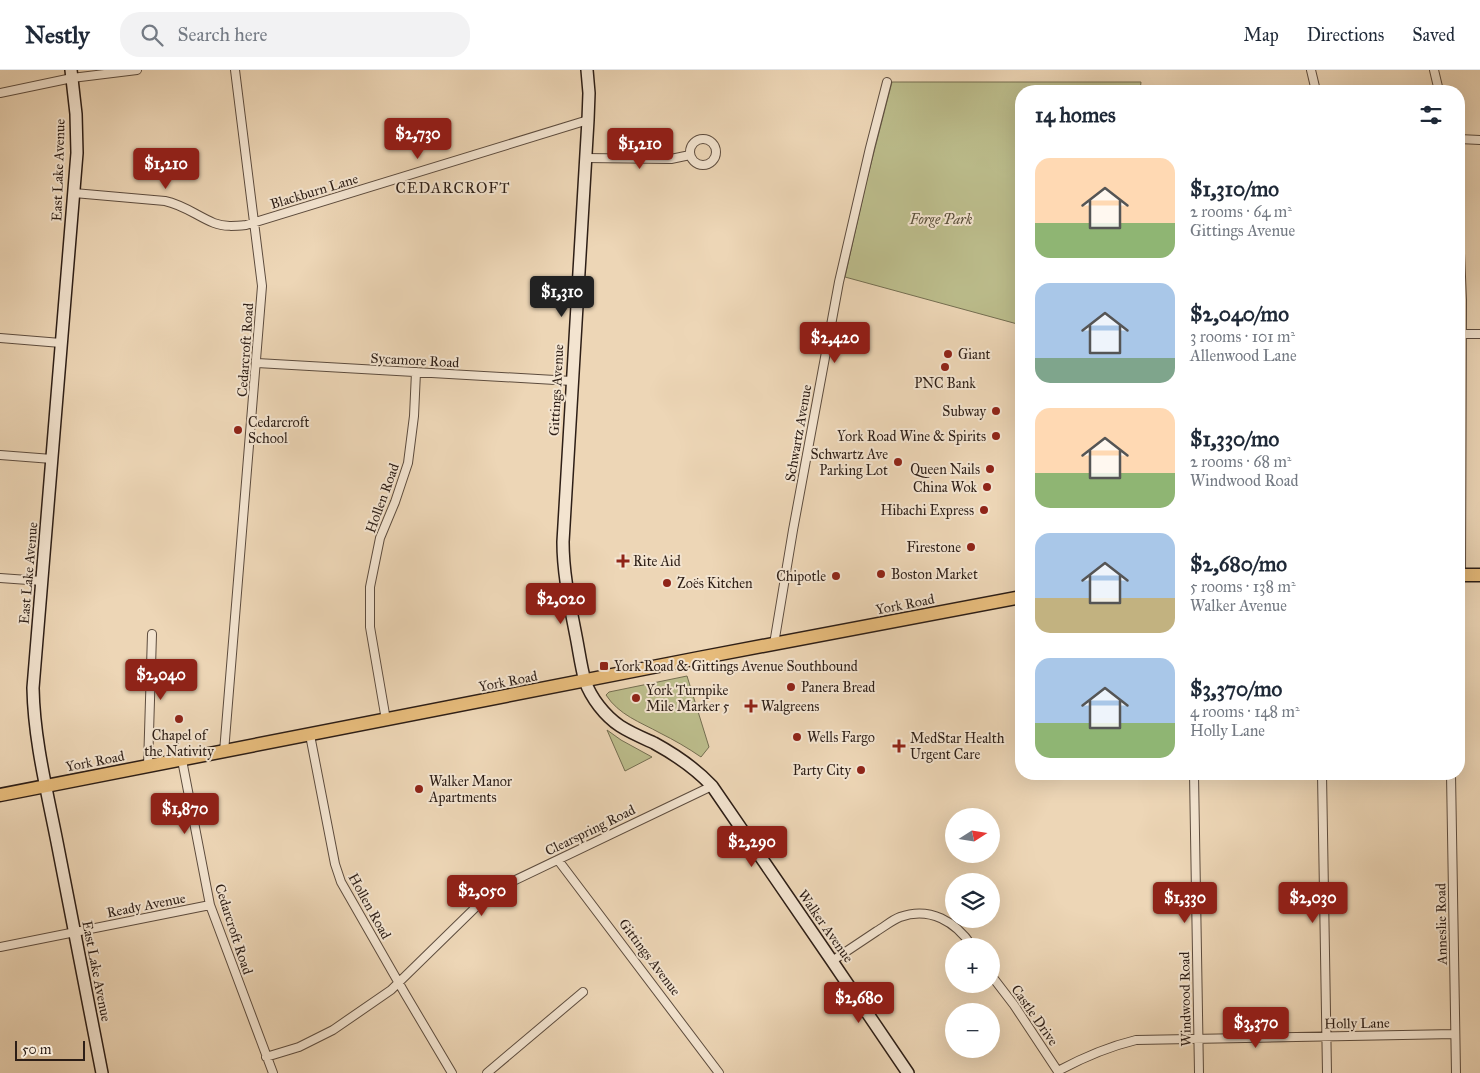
<!DOCTYPE html>
<meta charset="utf-8">
<style>
:root{--surface:#fff;--page:#f2f2f3;--text:#1f2937;--muted:#747a83;--line:#e0e1e3;--accent:#8f2418}
body{margin:0;font-family:"IM FELL Great Primer",serif;background:var(--page);color:var(--text);height:100vh;display:flex;flex-direction:column;font-size:19px;white-space:nowrap}
*{box-sizing:border-box;margin:0}
p{font-size:16px;color:var(--muted)}
.icon{flex:none;width:28px;height:28px;fill:none;stroke:currentColor;stroke-width:2;stroke-linecap:round;stroke-linejoin:round}
.map{position:relative;flex:1;overflow:hidden}
.drawer{position:absolute;left:1015px;top:15px;width:450px;height:695px;display:flex;flex-direction:column;background:var(--surface);border-radius:20px;box-shadow:0 5px 20px #0002}
.drawer>*{flex:none}
.needle{width:32px;rotate:78deg}
.controls{position:absolute;left:945px;top:738px;display:grid;gap:10px}
.controls a{display:grid;place-items:center;width:55px;height:55px;border-radius:50%;background:var(--surface);box-shadow:0 5px 20px #0002;font-size:25px}
.scale{position:absolute;left:15px;bottom:12px;width:70px;box-sizing:border-box;padding-left:5px;border:2px solid #2d1e16;border-top:0;font-size:14px;line-height:18px;white-space:nowrap;color:#2d1e16;-webkit-text-stroke:4px #f3e4d0;paint-order:stroke}
.price{position:absolute;translate:-50% -42px;padding:0 11px;border-radius:5px;background:var(--accent);color:#fff;font-size:16px;line-height:32px;filter:drop-shadow(0 1px 2px #0008)}
.price::after{content:'';position:absolute;left:50%;top:30px;width:15px;height:11px;margin-left:-8px;background:inherit;clip-path:polygon(0 0,100% 0,50% 100%)}
.price.on{background:#222;color:#fff}
ul{padding:0;list-style:none}
li{display:flex;align-items:center;gap:15px;height:125px;padding:0 20px}
li span{display:grid;place-items:center;flex:none;width:140px;height:100px;border-radius:15px;color:#555}
li>.icon{margin-inline-start:auto}
span .icon{width:60px;height:60px;fill:#fffc;stroke-width:1}
li b{font-size:21px}
h2{display:flex;justify-content:space-between;align-items:center;height:60px;padding:0 20px;font-size:21px}
header{display:flex;align-items:center;gap:30px;box-sizing:border-box;height:70px;padding:0 25px;background:var(--surface);border-bottom:1px solid var(--line)}
header strong{font-size:24px}
nav{display:flex;gap:28px;margin-inline-start:auto;font-size:18px}
.search{width:350px;height:45px;background:var(--page);display:flex;align-items:center;gap:12px;box-sizing:border-box;padding:0 18px;border-radius:20px;color:var(--muted);font-size:19px}
.map>svg:first-child{display:block}
.green{fill:#bcbd8c;stroke:#746e51}
.lines{fill:none;stroke-linecap:round;stroke-linejoin:round}
.street-casing{stroke:#5d4c3e;stroke-width:10}
.secondary-casing{stroke:#2d1e16;stroke-width:14}
.primary-casing{stroke:#2d1e16;stroke-width:15}
.street{stroke:#f3e4d0;stroke-width:8}
.secondary{stroke:#f3e4d0;stroke-width:11}
.primary{stroke:#e6bb7b;stroke-width:12}
.poi-dot{fill:#8f2418;stroke:#f3e4d0;stroke-width:2}
.labels{text-anchor:middle;stroke-width:4;stroke-linejoin:round;paint-order:stroke}
.street-label{font-size:14px;fill:#2d1e16;stroke:#f3e4d0}
.park-label{font-size:14px;font-style:italic;fill:#584e39;stroke:#f3e4d0}
.poi-label{font-size:14px;fill:#2d1e16;stroke:#f3e4d0;text-anchor:start}
.neighbourhood-label{font-size:15px;letter-spacing:1px;fill:#2d1e16;stroke:#f3e4d0}
</style>
<header>
<strong>Nestly</strong>
<div class="search"><svg class="icon" aria-label="search" viewBox="0 0 24 24"><circle cx="10" cy="10" r="6"/><path d="M15 15l6 6"/></svg>Search here</div>
<nav><a>Map</a><a>Directions</a><a>Saved</a></nav>
</header>
<div class="map">
<svg width="1480" height="1003" viewBox="0 0 1480 1003">
<rect width="100%" height="100%" fill="#edd6b6"/>
<filter id="stains"><feTurbulence type="fractalNoise" baseFrequency=".004" numOctaves="4"/><feColorMatrix values="0 0 0 0 .2 0 0 0 0 .09 0 0 0 0 .02 0 0 0 .5 -.17"/></filter>
<radialGradient id="worn" r=".72"><stop offset=".6" stop-color="#630" stop-opacity="0"/><stop offset="1" stop-color="#630" stop-opacity=".3"/></radialGradient>
<!-- green -->
<path class="green" d="M 892,12 L 1141,12 L 1140,21 L 1021,21 L 1021,255 L 845,207 L 866,113 Z
M 687,606 L 709,677 L 701,687 C 688,678 674,670 660,663 C 640,652 619,645 606,625 L 609,622 Z
M 607,660 L 621,670 L 652,687 L 625,701 Z"/>
<g class="lines">
<defs>
<path id="street" d="M 1311,0 L 1316,21
M 1434,0 L 1439,21
M 0,23 L 72,8 L 137,0
M690 82a13 13 0 1 1 26 0a13 13 0 1 1-26 0Z
M 1459,69 L 1480,70
M 585,88 L 671,89 L 690,85
M 74,123 L 165,131 C 184,135 197,146 214,153 C 224,157 235,156 246,155 L 588,50
M 1459,160 L 1462,230 L 1461,505
M 1459,264 L 1480,264
M 0,268 L 61,273
M 257,293 L 572,311
M 0,385 L 52,389
M 0,508 L 42,511
M 774,574 L 793,460 L 839,212 L 870,78 L 887,12
M 386,650 L 370,557 L 370,517 L 380,468 L 395,432 L 408,393 L 414,346 L 416,302
M 310,665 L 335,794 L 341,812 L 404,922 L 452,1003
M 224,682 L 262,216 L 235,0
M 182,690 L 210,835 L 273,1003
M 148,696 L 152,564
M 1194,704 L 1199,1003
M 1322,704 L 1327,1003
M 1451,704 L 1456,1003
M 558,790 L 719,1003
M 0,877 L 210,835
M 832,891 C 847,881 862,871 877,861 C 884,857 892,850 900,847 C 930,836 956,852 972,876
M 991,905 L 1014,935 L 1059,1003
M 266,987 L 299,977 L 333,960 L 391,920 L 478,835 L 505,815 L 712,716
M 1058,1001 C 1084,987 1107,977 1136,970 L 1455,964
M 487,1003 L 583,922"/>
<path id="secondary" d="M 71,0 L 76,44 L 77,83 L 33,618 C 34,670 47,721 57,772 C 72,849 87,926 102,1003
M 587,0 L 589,23 L 588,50 L 563,472 C 563,504 570,535 576,566 C 579,581 581,597 585,611 C 591,628 605,646 620,656 C 631,663 643,668 654,673 C 676,685 695,698 712,716 L 832,891 L 908,1003"/>
<path id="primary" d="M 1459,505 L 1480,505
M 0,725 L 699,588 L 1021,527"/>
</defs>
<!-- street casing -->
<use href="#street" class="street-casing"/>
<!-- secondary casing -->
<use href="#secondary" class="secondary-casing"/>
<!-- primary casing -->
<use href="#primary" class="primary-casing"/>
<!-- street -->
<use href="#street" class="street"/>
<!-- secondary -->
<use href="#secondary" class="secondary"/>
<!-- primary -->
<use href="#primary" class="primary"/>
</g>
<!-- markers -->
<g class="poi-dot">
<circle cx="948" cy="284" r="5"/>
<circle cx="945" cy="297" r="5"/>
<circle cx="996" cy="341" r="5"/>
<circle cx="238" cy="360" r="5"/>
<circle cx="996" cy="366" r="5"/>
<circle cx="898" cy="392" r="5"/>
<circle cx="990" cy="399" r="5"/>
<circle cx="987" cy="417" r="5"/>
<circle cx="984" cy="440" r="5"/>
<circle cx="971" cy="477" r="5"/>
<path d="M620.5 483.5h5v5h5v5h-5v5h-5v-5h-5v-5h5z"/>
<circle cx="881" cy="504" r="5"/>
<circle cx="836" cy="506" r="5"/>
<circle cx="667" cy="513" r="5"/>
<rect x="599" y="591" width="10" height="10" rx="2.5"/>
<circle cx="791" cy="617" r="5"/>
<circle cx="636" cy="628" r="5"/>
<path d="M748.5 628.5h5v5h5v5h-5v5h-5v-5h-5v-5h5z"/>
<circle cx="179" cy="649" r="5"/>
<circle cx="797" cy="667" r="5"/>
<path d="M896.5 668.5h5v5h5v5h-5v5h-5v-5h-5v-5h5z"/>
<circle cx="861" cy="700" r="5"/>
<circle cx="419" cy="719" r="5"/>
</g>
<g class="labels">
<!-- street labels -->
<g class="street-label">
<text transform="translate(58 100) rotate(-88)" y="5">East Lake Avenue</text>
<text transform="translate(314 121) rotate(-17)" y="5">Blackburn Lane</text>
<text transform="translate(245 280) rotate(-86)" y="5">Cedarcroft Road</text>
<text transform="translate(415 290) rotate(3)" y="5">Sycamore Road</text>
<text transform="translate(556 320) rotate(-87)" y="5">Gittings Avenue</text>
<text transform="translate(798 363) rotate(-80)" y="5">Schwartz Avenue</text>
<text transform="translate(382 428) rotate(-70)" y="5">Hollen Road</text>
<text transform="translate(28 503) rotate(-85)" y="5">East Lake Avenue</text>
<text transform="translate(905 534) rotate(-11)" y="5">York Road</text>
<text transform="translate(508 611) rotate(-11)" y="5">York Road</text>
<text transform="translate(95 691) rotate(-11)" y="5">York Road</text>
<text transform="translate(590 760) rotate(-26)" y="5">Clearspring Road</text>
<text transform="translate(146 835) rotate(-11)" y="5">Ready Avenue</text>
<text transform="translate(370 836) rotate(61)" y="5">Hollen Road</text>
<text transform="translate(1441 854) rotate(-91)" y="5">Anneslie Road</text>
<text transform="translate(826 856) rotate(55)" y="5">Walker Avenue</text>
<text transform="translate(234 859) rotate(72)" y="5">Cedarcroft Road</text>
<text transform="translate(650 887) rotate(53)" y="5">Gittings Avenue</text>
<text transform="translate(97 901) rotate(79)" y="5">East Lake Avenue</text>
<text transform="translate(1185 929) rotate(-91)" y="5">Windwood Road</text>
<text transform="translate(1035 945) rotate(55)" y="5">Castle Drive</text>
<text transform="translate(1357 953) rotate(-1)" y="5">Holly Lane</text>
</g>
<!-- park labels -->
<g class="park-label">
<text x="941" y="154">Forge Park</text>
</g>
<!-- poi labels -->
<g class="poi-label">
<text x="958" y="289">Giant</text>
<text x="945" y="318" text-anchor="middle">PNC Bank</text>
<text x="986" y="346" text-anchor="end">Subway</text>
<text x="248" y="357">Cedarcroft<tspan x="248" dy="16">School</tspan></text>
<text x="986" y="371" text-anchor="end">York Road Wine &amp; Spirits</text>
<text x="888" y="389" text-anchor="end">Schwartz Ave<tspan x="888" dy="16">Parking Lot</tspan></text>
<text x="980" y="404" text-anchor="end">Queen Nails</text>
<text x="977" y="422" text-anchor="end">China Wok</text>
<text x="974" y="445" text-anchor="end">Hibachi Express</text>
<text x="961" y="482" text-anchor="end">Firestone</text>
<text x="633" y="496">Rite Aid</text>
<text x="891" y="509">Boston Market</text>
<text x="826" y="511" text-anchor="end">Chipotle</text>
<text x="677" y="518">Zoës Kitchen</text>
<text x="614" y="601">York Road &amp; Gittings Avenue Southbound</text>
<text x="801" y="622">Panera Bread</text>
<text x="646" y="625">York Turnpike<tspan x="646" dy="16">Mile Marker 5</tspan></text>
<text x="761" y="641">Walgreens</text>
<text x="179" y="670" text-anchor="middle">Chapel of<tspan x="179" dy="16">the Nativity</tspan></text>
<text x="807" y="672">Wells Fargo</text>
<text x="910" y="673">MedStar Health<tspan x="910" dy="16">Urgent Care</tspan></text>
<text x="851" y="705" text-anchor="end">Party City</text>
<text x="429" y="716">Walker Manor<tspan x="429" dy="16">Apartments</tspan></text>
</g>
<!-- neighbourhood labels -->
<g class="neighbourhood-label">
<text x="453" y="123">CEDARCROFT</text>
</g>
</g>
<rect width="100%" height="100%" filter="url(#stains)"/>
<rect width="100%" height="100%" fill="url(#worn)"/>
</svg>
<div class="controls">
<a><svg class="needle" viewBox="-14 -14 28 28"><path d="M0-13l5 13h-10z" fill="#e53935"/><path d="M0 13l5-13h-10z" fill="#747a83"/></svg></a>
<a><svg class="icon" aria-label="layers" viewBox="0 0 24 24"><path d="M12 4l9 5-9 5-9-5zM3 14l9 5 9-5"/></svg></a>
<a>+</a>
<a>−</a>
</div>
<div class="scale">50 m</div>
<b class="price" style="left:418px;top:90px">$2,730</b>
<b class="price" style="left:640px;top:100px">$1,210</b>
<b class="price" style="left:166px;top:120px">$1,210</b>
<b class="price on" style="left:562px;top:248px">$1,310</b>
<b class="price" style="left:835px;top:294px">$2,420</b>
<b class="price" style="left:561px;top:555px">$2,020</b>
<b class="price" style="left:161px;top:631px">$2,040</b>
<b class="price" style="left:185px;top:765px">$1,870</b>
<b class="price" style="left:752px;top:798px">$2,290</b>
<b class="price" style="left:482px;top:847px">$2,050</b>
<b class="price" style="left:1185px;top:854px">$1,330</b>
<b class="price" style="left:1313px;top:854px">$2,030</b>
<b class="price" style="left:859px;top:954px">$2,680</b>
<b class="price" style="left:1256px;top:979px">$3,370</b>
<section class="drawer">
<h2>14 homes<svg class="icon" aria-label="filters" viewBox="0 0 24 24"><path d="M4 7h16M4 17h16"/><circle cx="9" cy="7" r="2"/><circle cx="15" cy="17" r="2"/></svg></h2>
<ul>
<li><span style="background:linear-gradient(#ffd9b3 65%,#8fb573 0)"><svg class="icon" aria-label="home" viewBox="0 0 24 24"><path d="M3 11l9-7 9 7M6 9v11h12V9"/></svg></span><div><b>$1,310/mo</b><p>2 rooms · 64 m²</p><p>Gittings Avenue</p></div></li>
<li><span style="background:linear-gradient(#a9c7e8 75%,#7fa58c 0)"><svg class="icon" aria-label="home" viewBox="0 0 24 24"><path d="M3 11l9-7 9 7M6 9v11h12V9"/></svg></span><div><b>$2,040/mo</b><p>3 rooms · 101 m²</p><p>Allenwood Lane</p></div></li>
<li><span style="background:linear-gradient(#ffd9b3 65%,#8fb573 0)"><svg class="icon" aria-label="home" viewBox="0 0 24 24"><path d="M3 11l9-7 9 7M6 9v11h12V9"/></svg></span><div><b>$1,330/mo</b><p>2 rooms · 68 m²</p><p>Windwood Road</p></div></li>
<li><span style="background:linear-gradient(#a9c7e8 65%,#c2b280 0)"><svg class="icon" aria-label="home" viewBox="0 0 24 24"><path d="M3 11l9-7 9 7M6 9v11h12V9"/></svg></span><div><b>$2,680/mo</b><p>5 rooms · 138 m²</p><p>Walker Avenue</p></div></li>
<li><span style="background:linear-gradient(#a9c7e8 65%,#8fb573 0)"><svg class="icon" aria-label="home" viewBox="0 0 24 24"><path d="M3 11l9-7 9 7M6 9v11h12V9"/></svg></span><div><b>$3,370/mo</b><p>4 rooms · 148 m²</p><p>Holly Lane</p></div></li>
</ul>
</section>
</div>
